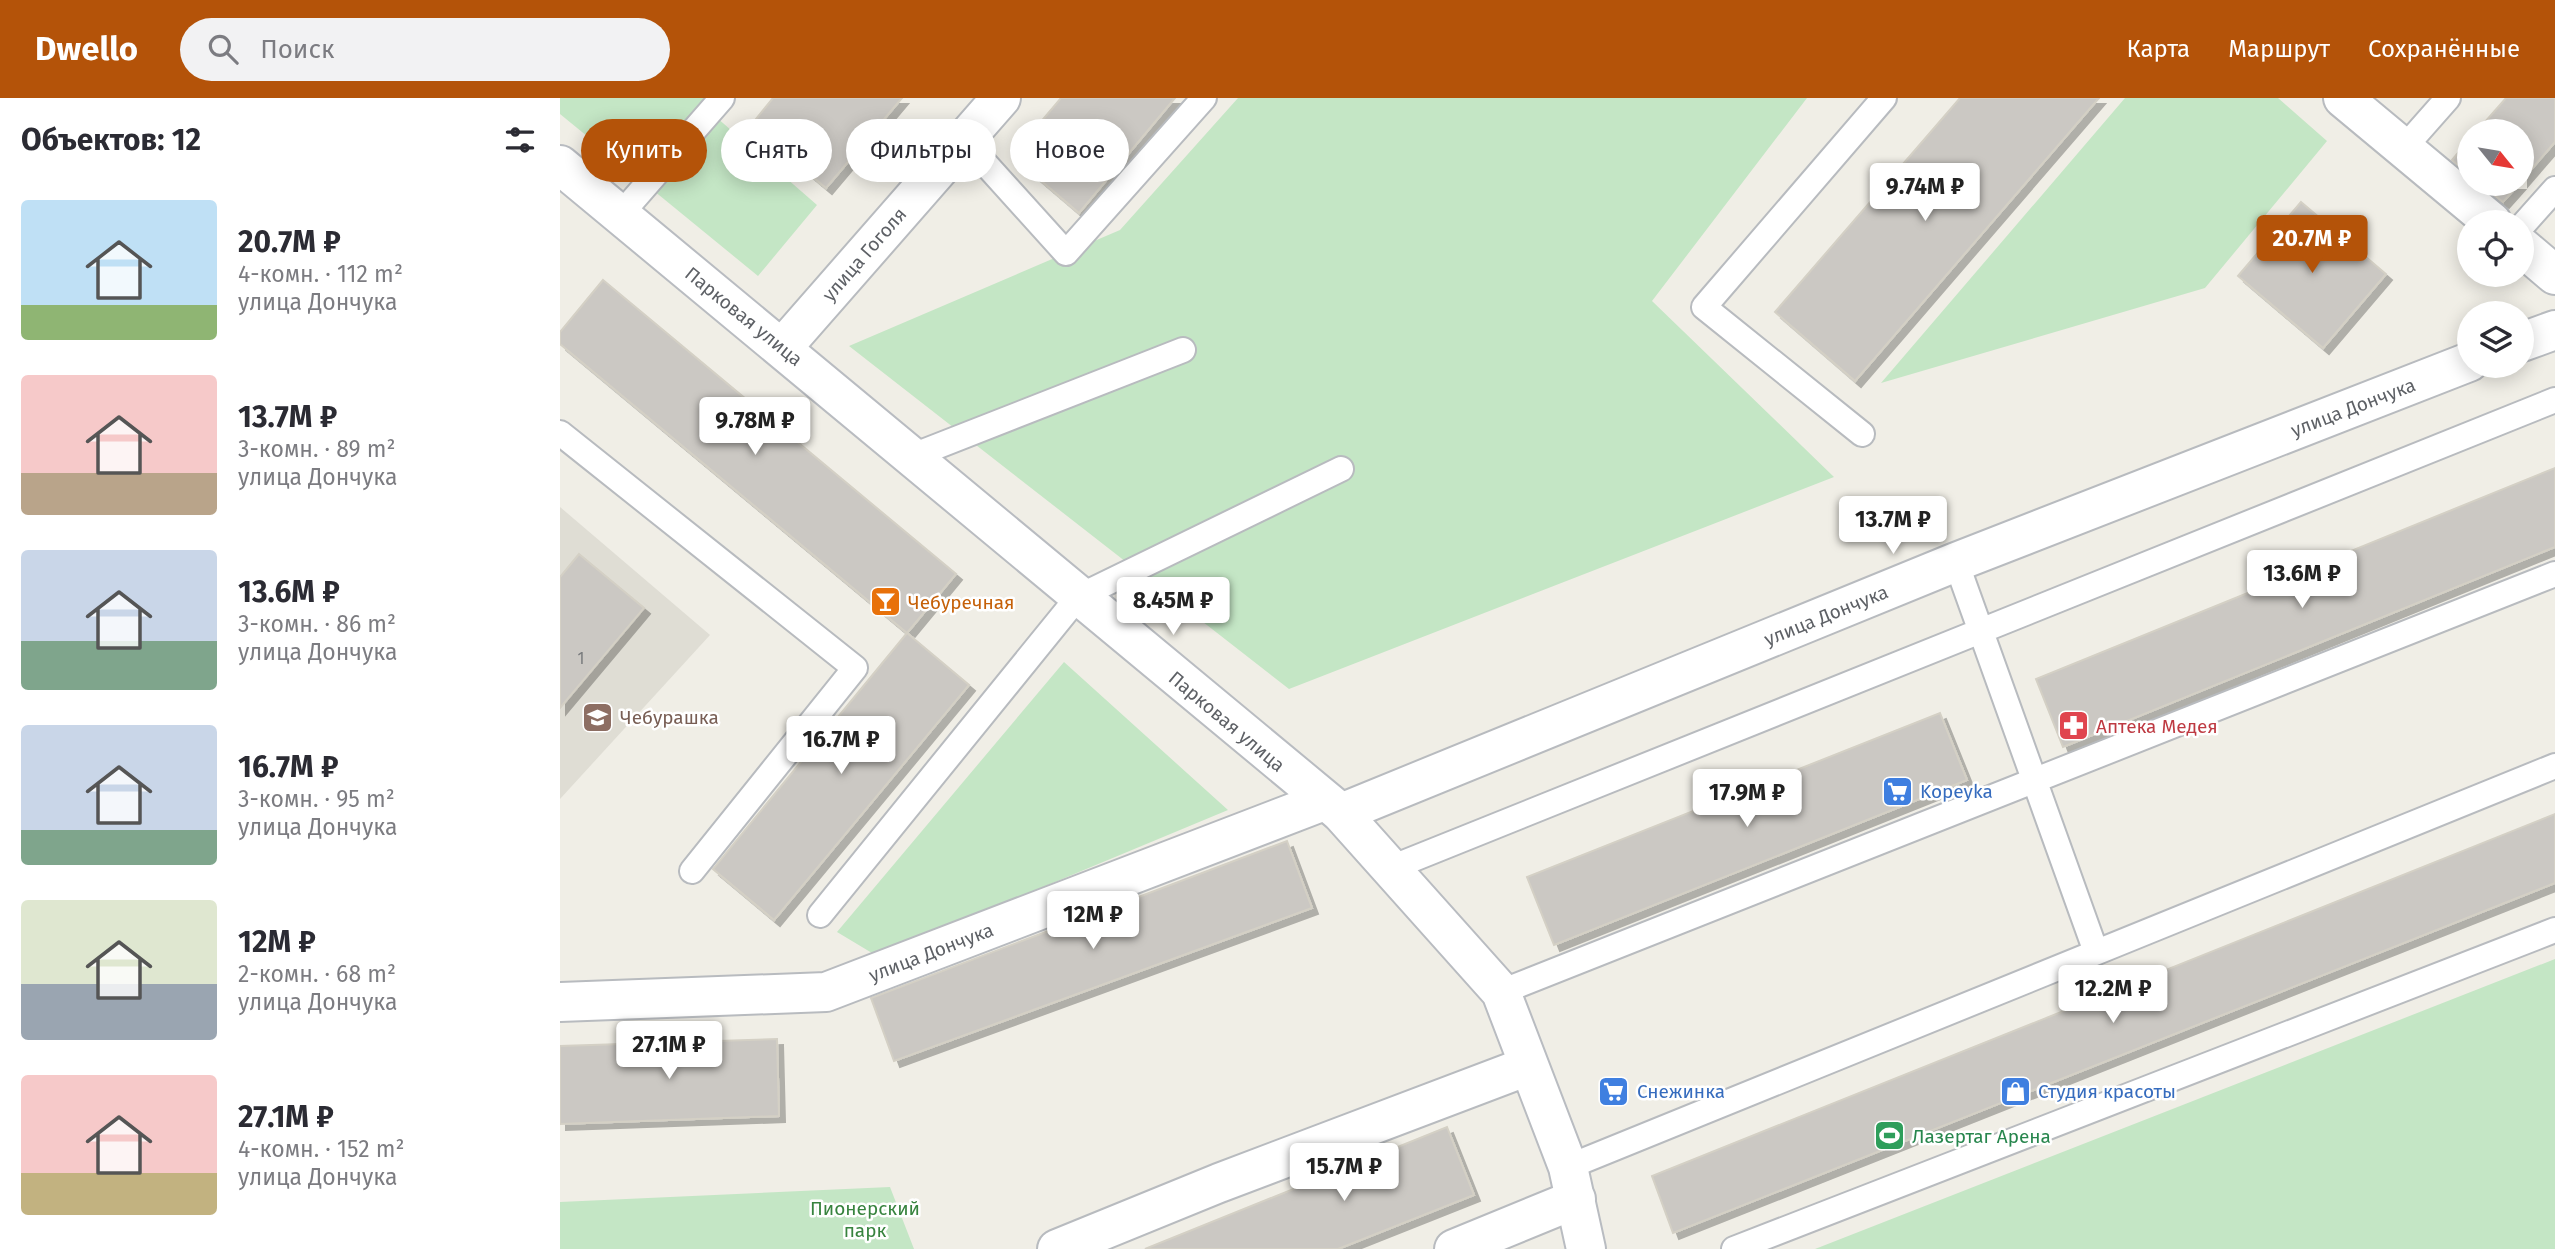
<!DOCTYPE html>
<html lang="ru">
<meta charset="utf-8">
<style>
:root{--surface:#fff;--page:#f2f2f3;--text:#2b2b33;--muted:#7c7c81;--accent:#b45309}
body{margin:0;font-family:"Fira Sans",sans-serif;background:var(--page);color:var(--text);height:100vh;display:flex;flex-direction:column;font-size:26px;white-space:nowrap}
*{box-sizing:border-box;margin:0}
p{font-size:23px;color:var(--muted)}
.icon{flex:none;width:38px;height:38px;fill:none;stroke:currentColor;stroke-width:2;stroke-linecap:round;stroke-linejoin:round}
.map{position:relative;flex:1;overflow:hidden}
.sheet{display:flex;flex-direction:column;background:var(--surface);width:560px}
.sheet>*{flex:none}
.hud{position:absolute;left:21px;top:21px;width:665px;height:63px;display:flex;gap:14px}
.needle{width:46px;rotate:120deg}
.tools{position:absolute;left:1897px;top:21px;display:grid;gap:14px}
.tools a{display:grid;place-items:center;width:77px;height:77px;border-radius:50%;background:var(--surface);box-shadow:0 4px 18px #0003;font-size:35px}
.price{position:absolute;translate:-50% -60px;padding:0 16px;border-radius:7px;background:#fff;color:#222;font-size:23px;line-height:46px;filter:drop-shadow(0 2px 4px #0008)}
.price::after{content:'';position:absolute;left:50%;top:42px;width:21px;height:16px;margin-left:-10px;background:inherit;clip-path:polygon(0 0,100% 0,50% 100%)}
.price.selected{background:var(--accent);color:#fff}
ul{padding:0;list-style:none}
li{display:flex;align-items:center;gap:21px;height:175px;padding:0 21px}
li span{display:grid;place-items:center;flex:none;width:196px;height:140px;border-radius:7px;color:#555}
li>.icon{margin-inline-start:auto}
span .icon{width:84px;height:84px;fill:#fffc;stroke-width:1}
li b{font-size:30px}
h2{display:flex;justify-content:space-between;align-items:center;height:84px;padding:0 21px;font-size:30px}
.tag{padding:0 24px;border-radius:32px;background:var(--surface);box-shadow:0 4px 18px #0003;font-size:24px;line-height:63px}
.tag.selected{background:var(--accent);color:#fff}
header{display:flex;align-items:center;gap:42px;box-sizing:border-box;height:98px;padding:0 35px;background:var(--accent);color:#fff}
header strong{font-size:33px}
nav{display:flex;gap:38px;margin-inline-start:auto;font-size:24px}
.search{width:490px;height:63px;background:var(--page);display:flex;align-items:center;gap:18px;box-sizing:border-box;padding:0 24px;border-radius:38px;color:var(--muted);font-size:26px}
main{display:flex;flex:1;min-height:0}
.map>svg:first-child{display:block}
.education{fill:#dfddd4}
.green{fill:#c4e6c5}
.building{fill:#cbc8c3;stroke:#d4d0c5;stroke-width:2;filter:url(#shadow)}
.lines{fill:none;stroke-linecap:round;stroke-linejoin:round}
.lane-casing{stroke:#b8bbbf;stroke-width:28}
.street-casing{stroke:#b8bbbf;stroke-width:42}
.secondary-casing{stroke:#b9bcc1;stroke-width:42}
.lane{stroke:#fff;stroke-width:24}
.street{stroke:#fff;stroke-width:38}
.secondary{stroke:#fff;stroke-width:38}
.labels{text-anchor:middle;stroke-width:5;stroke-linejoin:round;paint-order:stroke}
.number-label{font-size:16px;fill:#797b7d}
.street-label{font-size:19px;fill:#5e6166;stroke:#fff}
.food-label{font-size:19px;fill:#c56008;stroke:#fff;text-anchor:start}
.education-label{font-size:19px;fill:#785e54;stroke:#fff;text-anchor:start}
.health-label{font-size:19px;fill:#be3a42;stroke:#fff;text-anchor:start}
.shop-label{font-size:19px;fill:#366cbe;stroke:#fff;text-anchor:start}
.leisure-label{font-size:19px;fill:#27864d;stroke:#fff;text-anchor:start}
.park-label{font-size:19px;fill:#37833e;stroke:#fff}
</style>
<header>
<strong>Dwello</strong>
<div class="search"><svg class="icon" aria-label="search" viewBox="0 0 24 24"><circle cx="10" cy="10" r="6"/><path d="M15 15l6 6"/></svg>Поиск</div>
<nav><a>Карта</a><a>Маршрут</a><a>Сохранённые</a></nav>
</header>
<main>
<section class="sheet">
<h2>Объектов: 12<svg class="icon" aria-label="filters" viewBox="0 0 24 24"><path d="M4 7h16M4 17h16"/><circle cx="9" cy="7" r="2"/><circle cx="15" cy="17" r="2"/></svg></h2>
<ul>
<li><span style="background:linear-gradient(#bfe0f5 75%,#8fb573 0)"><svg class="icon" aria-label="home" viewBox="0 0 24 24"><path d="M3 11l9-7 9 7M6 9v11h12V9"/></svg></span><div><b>20.7M ₽</b><p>4-комн. · 112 m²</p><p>улица Дончука</p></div></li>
<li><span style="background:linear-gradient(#f6c9c9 70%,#b9a48a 0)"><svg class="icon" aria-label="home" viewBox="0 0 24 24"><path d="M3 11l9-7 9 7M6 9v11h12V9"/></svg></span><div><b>13.7M ₽</b><p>3-комн. · 89 m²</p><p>улица Дончука</p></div></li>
<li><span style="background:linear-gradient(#c9d6e8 65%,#7fa58c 0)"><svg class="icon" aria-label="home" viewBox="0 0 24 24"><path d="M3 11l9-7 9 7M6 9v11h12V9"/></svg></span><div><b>13.6M ₽</b><p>3-комн. · 86 m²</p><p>улица Дончука</p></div></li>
<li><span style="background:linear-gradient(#c9d6e8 75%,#7fa58c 0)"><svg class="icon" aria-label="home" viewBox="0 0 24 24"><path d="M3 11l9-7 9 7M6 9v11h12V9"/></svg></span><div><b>16.7M ₽</b><p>3-комн. · 95 m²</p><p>улица Дончука</p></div></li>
<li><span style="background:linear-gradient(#dfe7d0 60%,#9aa5b1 0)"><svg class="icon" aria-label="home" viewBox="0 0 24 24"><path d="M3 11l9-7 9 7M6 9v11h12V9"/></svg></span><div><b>12M ₽</b><p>2-комн. · 68 m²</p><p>улица Дончука</p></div></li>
<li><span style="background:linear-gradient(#f6c9c9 70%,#c2b280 0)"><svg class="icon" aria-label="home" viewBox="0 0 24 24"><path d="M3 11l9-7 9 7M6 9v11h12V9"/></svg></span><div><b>27.1M ₽</b><p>4-комн. · 152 m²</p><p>улица Дончука</p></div></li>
</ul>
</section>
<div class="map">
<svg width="1995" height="1151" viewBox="0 0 1995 1151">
<defs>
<filter id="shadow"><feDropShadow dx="6" dy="6" stdDeviation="0" flood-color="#0004"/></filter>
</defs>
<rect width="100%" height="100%" fill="#f0eee6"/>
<!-- education -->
<path class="education" d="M 0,409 L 150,537 L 0,701 Z"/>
<!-- green -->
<path class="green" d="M 0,0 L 171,0 L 156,19 L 257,107 L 198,178 L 0,16 Z
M 678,0 L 1247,0 L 1092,203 L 1274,379 L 729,591 L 289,248 L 560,132 Z
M 1565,0 L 1718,0 L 1767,43 L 1645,190 L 1321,285 Z
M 504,564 L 668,712 L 317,858 L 277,834 Z
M 1995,861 L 1995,1151 L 1255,1151 Z
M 330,1089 L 354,1151 L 0,1151 L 0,1104 Z"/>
<!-- building -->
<path class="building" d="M 213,0 L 342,0 L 266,90 L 191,27 Z
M 501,0 L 615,0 L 519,115 L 452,58 Z
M 1400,0 L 1539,0 L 1295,283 L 1215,214 Z
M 1946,0 L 1995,0 L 1995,44 L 1962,82 L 1962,33 L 1917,33 Z
M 1909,42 L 1909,77 L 1892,62 Z
M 1920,86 L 1959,86 L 1943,104 Z
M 1741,104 L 1826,176 L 1763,250 L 1678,178 Z
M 43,182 L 396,476 L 347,535 L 0,246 L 0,234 Z
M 1995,370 L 1995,449 L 1503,649 L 1476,581 Z
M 19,456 L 84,510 L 0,610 L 0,479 Z
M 347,535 L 409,587 L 214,822 L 153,771 Z
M 1380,615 L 1407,682 L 994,847 L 967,779 Z
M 1995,716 L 1995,785 L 1113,1135 L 1092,1078 Z
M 727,743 L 752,810 L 334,963 L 311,900 Z
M 217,941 L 219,1018 L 0,1026 L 0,948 Z
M 887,1029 L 914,1097 L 778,1151 L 585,1151 Z"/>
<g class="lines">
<defs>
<path id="lane" d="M 404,42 L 506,155 L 644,0
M 1843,51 L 1888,0
M 60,117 L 162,0
M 1962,128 L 1995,91
M 0,335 L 295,570 L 132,773
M 1302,336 L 1144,209 L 1324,0
M 350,359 L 623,252
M 1396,464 L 1536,854
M 831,770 L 1995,302
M 260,817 L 518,499 L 781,371
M 941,894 L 1995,476
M 1008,1069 L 1995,668
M 1174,1151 L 1995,832"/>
<path id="street" d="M 1783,0 L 1932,124
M 1962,149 L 1995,177
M 1962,244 L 1995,232
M 223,249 L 441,0
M 781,715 L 1396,464 L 1909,264
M 0,904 L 266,894 L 764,703
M 497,1151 L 659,1085 L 968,968
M 894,1151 L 1016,1101"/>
<path id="secondary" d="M 0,67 L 781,715 L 941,894 L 1008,1069 L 1026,1151"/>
</defs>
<!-- lane casing -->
<use href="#lane" class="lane-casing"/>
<!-- street casing -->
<use href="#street" class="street-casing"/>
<!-- secondary casing -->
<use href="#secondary" class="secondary-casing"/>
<!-- lane -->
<use href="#lane" class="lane"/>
<!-- street -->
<use href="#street" class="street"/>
<!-- secondary -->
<use href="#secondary" class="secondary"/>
</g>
<!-- icons -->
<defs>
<symbol id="bar-square" viewBox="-11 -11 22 22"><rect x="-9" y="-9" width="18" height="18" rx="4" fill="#e8710a" stroke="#fff"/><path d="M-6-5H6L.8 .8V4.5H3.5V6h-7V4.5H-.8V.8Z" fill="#fff"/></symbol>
<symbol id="school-square" viewBox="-11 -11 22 22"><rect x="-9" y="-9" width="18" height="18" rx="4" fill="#8d6e63" stroke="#fff"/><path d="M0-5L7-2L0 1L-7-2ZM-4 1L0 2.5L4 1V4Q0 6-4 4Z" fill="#fff"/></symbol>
<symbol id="pharmacy-square" viewBox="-11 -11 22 22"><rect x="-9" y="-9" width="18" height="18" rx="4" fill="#e0444e" stroke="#fff"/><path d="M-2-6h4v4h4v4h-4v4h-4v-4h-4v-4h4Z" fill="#fff"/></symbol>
<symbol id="supermarket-square" viewBox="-11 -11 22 22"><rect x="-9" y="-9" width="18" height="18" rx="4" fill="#3f7fe0" stroke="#fff"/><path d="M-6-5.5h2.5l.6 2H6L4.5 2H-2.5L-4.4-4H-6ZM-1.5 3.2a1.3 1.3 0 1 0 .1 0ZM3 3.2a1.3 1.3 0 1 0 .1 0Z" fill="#fff"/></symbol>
<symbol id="shop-square" viewBox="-11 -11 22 22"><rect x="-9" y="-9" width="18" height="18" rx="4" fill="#3f7fe0" stroke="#fff"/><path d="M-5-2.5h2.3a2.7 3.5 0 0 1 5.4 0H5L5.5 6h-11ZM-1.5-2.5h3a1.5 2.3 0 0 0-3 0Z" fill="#fff"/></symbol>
<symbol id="stadium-square" viewBox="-11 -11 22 22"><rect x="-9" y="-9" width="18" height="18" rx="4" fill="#2e9e5b" stroke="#fff"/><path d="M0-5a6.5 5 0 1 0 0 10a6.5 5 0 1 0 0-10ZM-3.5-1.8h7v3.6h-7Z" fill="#fff"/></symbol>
</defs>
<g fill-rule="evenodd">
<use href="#bar-square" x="308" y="486" width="35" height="35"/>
<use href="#school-square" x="20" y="602" width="35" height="35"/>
<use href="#pharmacy-square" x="1496" y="610" width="35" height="35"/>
<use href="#supermarket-square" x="1320" y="676" width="35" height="35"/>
<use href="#supermarket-square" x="1036" y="976" width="35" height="35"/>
<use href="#shop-square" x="1438" y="976" width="35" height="35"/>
<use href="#stadium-square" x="1312" y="1020" width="35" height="35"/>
</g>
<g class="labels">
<!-- number labels -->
<g class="number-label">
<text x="21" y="566">1</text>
</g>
<!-- street labels -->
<g class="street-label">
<text transform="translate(304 156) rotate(-49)" y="7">улица Гоголя</text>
<text transform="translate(184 218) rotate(39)" y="7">Парковая улица</text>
<text transform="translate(1793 309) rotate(-21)" y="7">улица Дончука</text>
<text transform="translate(1266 517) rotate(-22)" y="7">улица Дончука</text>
<text transform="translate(667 623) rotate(40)" y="7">Парковая улица</text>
<text transform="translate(371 854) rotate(-21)" y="7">улица Дончука</text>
</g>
<!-- food labels -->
<g class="food-label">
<text x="348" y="511">Чебуречная</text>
</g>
<!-- education labels -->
<g class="education-label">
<text x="60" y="626">Чебурашка</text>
</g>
<!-- health labels -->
<g class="health-label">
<text x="1536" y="635">Аптека Медея</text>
</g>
<!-- shop labels -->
<g class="shop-label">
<text x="1360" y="700">Kopeyka</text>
<text x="1077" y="1000">Снежинка</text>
<text x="1478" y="1000">Студия красоты</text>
</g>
<!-- leisure labels -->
<g class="leisure-label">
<text x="1352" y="1045">Лазертаг Арена</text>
</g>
<!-- park labels -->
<g class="park-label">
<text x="305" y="1117">Пионерский<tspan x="305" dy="22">парк</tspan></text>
</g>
</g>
</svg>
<div class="tools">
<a><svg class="needle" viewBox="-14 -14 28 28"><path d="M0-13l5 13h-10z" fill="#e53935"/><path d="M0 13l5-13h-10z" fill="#7c7c81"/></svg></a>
<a><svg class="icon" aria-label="locate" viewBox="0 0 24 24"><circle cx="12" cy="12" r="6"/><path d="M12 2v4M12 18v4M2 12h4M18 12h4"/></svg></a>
<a><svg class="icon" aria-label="layers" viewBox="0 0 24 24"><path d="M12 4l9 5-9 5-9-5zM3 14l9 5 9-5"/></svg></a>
</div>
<b class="price" style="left:1365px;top:125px">9.74M ₽</b>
<b class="price selected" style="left:1752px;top:177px">20.7M ₽</b>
<b class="price" style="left:195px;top:359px">9.78M ₽</b>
<b class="price" style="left:1333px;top:458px">13.7M ₽</b>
<b class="price" style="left:1742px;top:512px">13.6M ₽</b>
<b class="price" style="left:613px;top:539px">8.45M ₽</b>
<b class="price" style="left:281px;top:678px">16.7M ₽</b>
<b class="price" style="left:1187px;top:731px">17.9M ₽</b>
<b class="price" style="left:533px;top:853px">12M ₽</b>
<b class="price" style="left:1553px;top:927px">12.2M ₽</b>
<b class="price" style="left:109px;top:983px">27.1M ₽</b>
<b class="price" style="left:784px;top:1105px">15.7M ₽</b>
<div class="hud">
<a class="tag selected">Купить</a>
<a class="tag">Снять</a>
<a class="tag">Фильтры</a>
<a class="tag">Новое</a>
</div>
</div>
</main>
